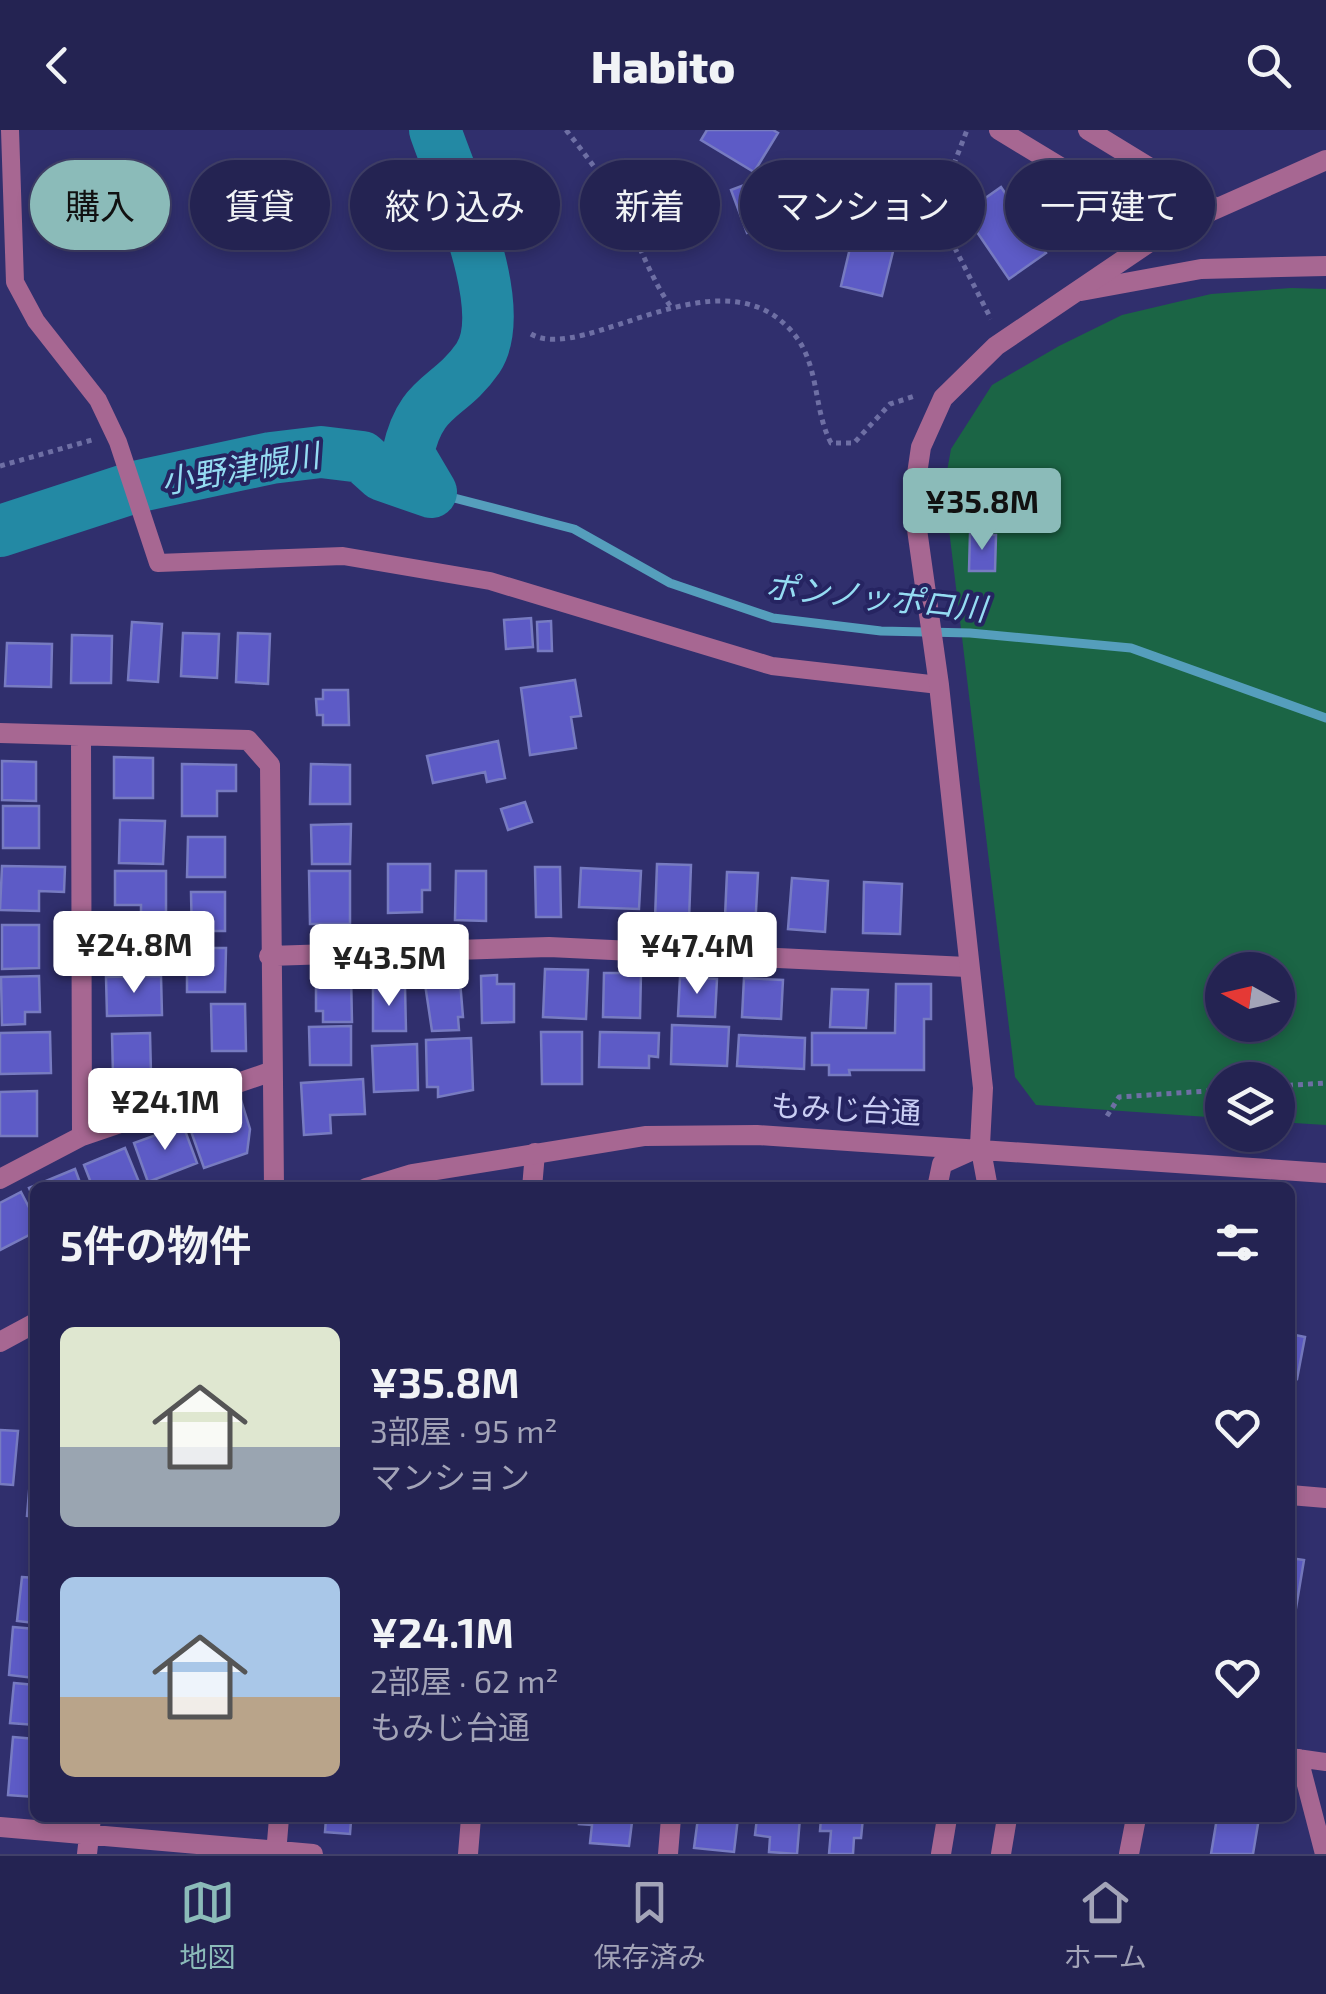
<!DOCTYPE html>
<html lang="ja">
<meta charset="utf-8">
<style>
:root{--surface:#242352;--page:#302f5c;--text:#f1f3f6;--muted:#a3a4b8;--line:#414069;--accent:#8bbbb9}
body{margin:0;font-family:"Exo 2","Noto Sans JP",sans-serif;background:var(--page);color:var(--text);height:100vh;display:flex;flex-direction:column;font-size:38px;white-space:nowrap}
*{box-sizing:border-box;margin:0}
p{font-size:32px;color:var(--muted)}
.icon{flex:none;width:55px;height:55px;fill:none;stroke:currentColor;stroke-width:2;stroke-linecap:round;stroke-linejoin:round}
.map{position:relative;flex:1;overflow:hidden}
.sheet{position:absolute;left:30px;top:1052px;width:1265px;height:640px;display:flex;flex-direction:column;background:var(--surface);border-radius:15px;box-shadow:0 5px 15px #0003,0 0 0 2px var(--line)}
.sheet>*{flex:none}
.hud{position:absolute;left:30px;top:30px;width:1268px;height:90px;display:flex;gap:20px}
.needle{width:65px;rotate:278deg}
.controls{position:absolute;left:1205px;top:822px;display:grid;gap:20px}
.controls a{display:grid;place-items:center;width:90px;height:90px;border-radius:50%;background:var(--surface);box-shadow:0 5px 15px #0003,0 0 0 2px var(--line);font-size:50px}
.price{position:absolute;translate:-50% -85px;padding:0 22px;border-radius:10px;background:#fff;color:#222;font-size:32px;line-height:65px;filter:drop-shadow(0 2px 5px #0008)}
.price::after{content:'';position:absolute;left:50%;top:60px;width:30px;height:22px;margin-left:-15px;background:inherit;clip-path:polygon(0 0,100% 0,50% 100%)}
.price.current{background:var(--accent);color:#111}
ul{padding:0;list-style:none}
li{display:flex;align-items:center;gap:30px;height:250px;padding:0 30px}
li span{display:grid;place-items:center;flex:none;width:280px;height:200px;border-radius:15px;color:#555}
li>.icon{margin-inline-start:auto}
span .icon{width:120px;height:120px;fill:#fffc;stroke-width:1}
li b{font-size:42px}
h2{display:flex;justify-content:space-between;align-items:center;height:120px;padding:0 30px;font-size:42px}
.chip{padding:0 35px;border-radius:45px;background:var(--surface);box-shadow:0 5px 15px #0003,0 0 0 2px var(--line);font-size:35px;line-height:90px}
.chip.current{background:var(--accent);color:#111}
header{display:flex;justify-content:space-between;align-items:center;height:130px;padding:0 30px;background:var(--surface);font-size:45px;font-weight:800}
.tabs{display:flex;justify-content:space-around;align-items:center;height:140px;border-top:2px solid var(--line);background:var(--surface);font-size:28px;color:var(--muted)}
.tabs a{display:grid;justify-items:center;gap:5px}
.tabs .current{color:var(--accent)}
.map>svg:first-child{display:block}
.green{fill:#1b6545;fill-rule:evenodd}
.lines{fill:none;stroke-linecap:round;stroke-linejoin:round}
.stream{stroke:#559ebc;stroke-width:9}
.river{stroke:#2389a4;stroke-width:52}
.building{fill:#5d5bc6;stroke:#777bc1;stroke-width:2.5}
.path{stroke:#6e6fa4;stroke-width:5;stroke-dasharray:5 5;stroke-linecap:butt}
.service{stroke:#a76792;stroke-width:18}
.minor{stroke:#a76792;stroke-width:20}
.tertiary{stroke:#a76792;stroke-width:20}
.labels{text-anchor:middle;stroke-width:8;stroke-linejoin:round;paint-order:stroke}
.street-label{font-size:30px;fill:#cacef4;stroke:#262461}
.water-label{font-size:32px;font-style:italic;fill:#95dcf2;stroke:#262461}
</style>
<header><svg class="icon" aria-label="back" viewBox="0 0 24 24"><path d="M15 5l-7 7 7 7"/></svg>Habito<svg class="icon" aria-label="search" viewBox="0 0 24 24"><circle cx="10" cy="10" r="6"/><path d="M15 15l6 6"/></svg></header>
<div class="map">
<svg width="1326" height="1724" viewBox="0 0 1326 1724">
<rect width="100%" height="100%" fill="#302f6d"/>
<!-- green -->
<path class="green" d="M 1291,158 L 1326,159 L 1326,995 L 1278,992 L 1278,950 L 1222,950 L 1222,988 L 1036,975 L 1015,947 L 944,358 L 951,319 L 992,255 L 1059,216 L 1122,185 L 1211,164 ZM 1222,840 L 1278,840 L 1278,895 L 1222,895 Z"/>
<g class="lines">
<!-- stream -->
<path class="stream" d="M 431,362 L 574,399 L 670,453 L 773,488 L 881,501 L 970,503 L 1131,518 L 1326,588"/>
<!-- river -->
<path class="river" d="M 431,362 L 408,323 C 421,263 449,270 478,228 C 511,178 453,53 435,0
M 0,401 L 135,357 L 271,328 L 321,322 L 362,327 L 382,345 L 431,362"/>
</g>
<!-- building -->
<path class="building" d="M 707,0 L 773,0 L 778,3 L 754,42 L 701,10 Z
M 776,43 L 792,86 L 747,103 L 731,60 Z
M 1001,57 L 1046,123 L 1009,149 L 964,83 Z
M 864,59 L 906,69 L 882,166 L 841,156 Z
M 970,404 L 996,405 L 995,441 L 969,441 Z
M 531,488 L 533,517 L 506,519 L 504,490 Z
M 551,491 L 552,521 L 538,521 L 537,492 Z
M 132,492 L 162,494 L 158,552 L 128,550 Z
M 183,503 L 219,504 L 217,548 L 181,546 Z
M 238,503 L 270,504 L 268,554 L 236,552 Z
M 72,505 L 112,506 L 111,553 L 71,553 Z
M 7,513 L 52,514 L 51,557 L 5,556 Z
M 575,550 L 581,586 L 571,587 L 576,618 L 530,625 L 521,558 Z
M 323,560 L 348,560 L 349,595 L 323,595 L 323,585 L 317,585 L 316,569 L 323,569 Z
M 498,611 L 505,648 L 487,652 L 485,642 L 433,653 L 427,626 Z
M 114,627 L 153,628 L 153,668 L 114,668 Z
M 2,631 L 36,632 L 36,671 L 2,670 Z
M 182,634 L 236,635 L 236,661 L 217,661 L 217,686 L 182,686 Z
M 311,634 L 350,635 L 350,674 L 310,674 Z
M 525,672 L 532,692 L 508,700 L 501,679 Z
M 3,676 L 39,676 L 39,718 L 3,718 Z
M 120,690 L 165,691 L 163,734 L 119,733 Z
M 351,694 L 350,734 L 312,734 L 311,695 Z
M 188,707 L 225,707 L 225,747 L 187,747 Z
M 388,734 L 430,734 L 430,760 L 422,760 L 422,782 L 388,783 Z
M 657,734 L 691,735 L 689,790 L 655,789 Z
M 2,736 L 65,737 L 64,762 L 39,761 L 39,781 L 0,780 Z
M 535,737 L 560,737 L 561,787 L 536,787 Z
M 581,738 L 641,741 L 639,779 L 579,777 Z
M 115,741 L 166,741 L 166,787 L 141,787 L 141,775 L 115,775 Z
M 309,741 L 350,741 L 350,794 L 310,794 Z
M 456,741 L 486,741 L 486,791 L 455,790 Z
M 727,742 L 758,743 L 755,800 L 739,800 L 739,787 L 725,787 Z
M 792,748 L 828,751 L 825,802 L 788,799 Z
M 864,752 L 902,754 L 900,804 L 863,803 Z
M 191,762 L 225,762 L 225,801 L 212,801 L 212,812 L 192,812 Z
M 113,793 L 159,793 L 159,839 L 113,839 Z
M 2,795 L 39,795 L 39,838 L 2,839 Z
M 187,818 L 226,818 L 225,862 L 187,862 Z
M 446,839 L 459,839 L 463,887 L 458,887 L 459,900 L 432,901 L 425,854 L 446,854 Z
M 545,839 L 588,840 L 586,889 L 543,887 Z
M 604,843 L 641,843 L 640,888 L 603,887 Z
M 351,845 L 352,892 L 323,892 L 323,881 L 316,881 L 316,846 Z
M 497,845 L 497,854 L 514,854 L 514,892 L 482,893 L 481,846 Z
M 39,846 L 40,882 L 25,882 L 25,894 L 2,895 L 1,847 Z
M 161,846 L 162,885 L 107,886 L 106,847 Z
M 680,847 L 717,849 L 715,887 L 678,886 Z
M 744,848 L 783,850 L 781,889 L 742,887 Z
M 896,854 L 931,854 L 931,889 L 924,889 L 924,940 L 849,940 L 850,945 L 829,945 L 829,935 L 812,935 L 812,903 L 895,903 Z
M 373,856 L 405,856 L 406,901 L 373,901 Z
M 832,859 L 868,860 L 866,898 L 830,897 Z
M 211,874 L 245,874 L 246,921 L 212,921 Z
M 672,895 L 729,897 L 727,936 L 671,934 Z
M 351,896 L 351,935 L 310,935 L 309,897 Z
M 50,902 L 51,943 L 0,944 L 0,903 Z
M 541,902 L 582,902 L 582,954 L 542,954 Z
M 600,902 L 659,903 L 658,927 L 649,926 L 649,938 L 599,937 Z
M 150,903 L 151,944 L 113,945 L 112,904 Z
M 739,905 L 805,908 L 804,939 L 737,936 Z
M 471,908 L 473,960 L 438,967 L 438,957 L 427,957 L 426,910 Z
M 417,914 L 418,960 L 374,962 L 372,916 Z
M 363,949 L 365,984 L 330,985 L 331,1003 L 304,1005 L 301,953 Z
M 37,961 L 37,1006 L 0,1006 L 0,962 Z
M 241,970 L 250,999 L 247,1023 L 204,1038 L 187,990 Z
M 183,995 L 197,1033 L 148,1052 L 134,1013 Z
M 125,1018 L 139,1052 L 125,1058 L 93,1058 L 84,1035 Z
M 75,1039 L 82,1058 L 35,1058 L 35,1072 L 29,1058 Z
M 21,1062 L 35,1089 L 35,1102 L 0,1120 L 0,1073 Z
M 1295,1205 L 1305,1207 L 1297,1249 L 1290,1248 Z
M 0,1300 L 18,1301 L 13,1355 L 0,1354 Z
M 31,1338 L 35,1339 L 35,1387 L 27,1386 Z
M 1290,1428 L 1304,1430 L 1290,1514 Z
M 22,1447 L 35,1448 L 35,1493 L 17,1491 Z
M 13,1497 L 35,1499 L 35,1548 L 9,1545 Z
M 14,1553 L 35,1555 L 35,1595 L 10,1593 Z
M 13,1607 L 35,1609 L 35,1667 L 8,1665 Z
M 580,1688 L 622,1688 L 632,1692 L 629,1716 L 590,1713 L 592,1695 L 579,1694 Z
M 698,1688 L 738,1688 L 734,1722 L 694,1718 Z
M 757,1688 L 800,1688 L 797,1724 L 769,1722 L 770,1707 L 755,1705 Z
M 821,1688 L 863,1688 L 861,1708 L 854,1708 L 853,1724 L 829,1724 L 831,1701 L 820,1701 Z
M 1217,1688 L 1259,1688 L 1253,1724 L 1211,1724 Z
M 326,1689 L 351,1691 L 350,1704 L 325,1702 Z"/>
<g class="lines">
<!-- path -->
<path class="path" d="M 566,0 C 589,29 611,58 628,92 C 642,121 652,150 671,177
M 786,39 L 860,46 L 905,60 L 936,81 L 991,189
M 936,81 L 967,0
M 531,204 C 585,235 722,116 794,204 C 820,236 813,279 831,313 L 854,313 L 890,274 L 915,266
M 0,336 L 92,310
M 1278,956 L 1326,953
M 1107,986 L 1119,967 L 1222,960"/>
<!-- service -->
<path class="service" d="M 10,0 L 15,152 L 36,191 L 98,270 L 118,312 L 158,433 L 343,426 L 490,451 L 772,536 L 939,555
M 1290,1627 L 1326,1632
M 1299,1628 L 1324,1724"/>
<!-- minor -->
<path class="minor" d="M 999,0 L 1166,101
M 1088,0 L 1214,77
M 1081,161 L 1201,139 L 1326,136
M 0,603 L 248,610 L 270,635 L 274,1058
M 81,608 L 82,1006
M 269,826 L 549,817 L 967,837
M 0,1049 L 82,1006 L 270,942
M 532,1058 L 535,1023
M 1290,1365 L 1326,1368
M 0,1697 L 313,1724
M 87,1724 L 91,1688
M 276,1724 L 279,1688
M 468,1724 L 471,1688
M 668,1724 L 671,1688
M 1129,1724 L 1136,1688"/>
<!-- tertiary -->
<path class="tertiary" d="M 366,1058 L 412,1044 L 645,1006 L 757,1005 L 1326,1043
M 937,1058 L 942,1034 L 973,1020
M 988,1058 L 980,1015 L 983,958 L 939,555 L 913,371 L 921,317 L 943,268 L 996,216 L 1166,101 L 1326,30
M 0,1212 L 35,1193
M 941,1724 L 947,1688
M 1001,1724 L 1007,1688"/>
</g>
<g class="labels">
<!-- street labels -->
<g class="street-label">
<text transform="translate(846 980) rotate(3)" y="10">もみじ台通</text>
</g>
<!-- water labels -->
<g class="water-label">
<text transform="translate(240 339) rotate(-10)" y="11">小野津幌川</text>
<text transform="translate(876 468) rotate(6)" y="11">ポンノッポロ川</text>
</g>
</g>
</svg>
<div class="controls">
<a><svg class="needle" viewBox="-14 -14 28 28"><path d="M0-13l5 13h-10z" fill="#e53935"/><path d="M0 13l5-13h-10z" fill="#a3a4b8"/></svg></a>
<a><svg class="icon" aria-label="layers" viewBox="0 0 24 24"><path d="M12 4l9 5-9 5-9-5zM3 14l9 5 9-5"/></svg></a>
</div>
<b class="price current" style="left:982px;top:423px">¥35.8M</b>
<b class="price" style="left:134px;top:866px">¥24.8M</b>
<b class="price" style="left:697px;top:867px">¥47.4M</b>
<b class="price" style="left:389px;top:879px">¥43.5M</b>
<b class="price" style="left:165px;top:1023px">¥24.1M</b>
<div class="hud">
<a class="chip current">購入</a>
<a class="chip">賃貸</a>
<a class="chip">絞り込み</a>
<a class="chip">新着</a>
<a class="chip">マンション</a>
<a class="chip">一戸建て</a>
</div>
<section class="sheet">
<h2>5件の物件<svg class="icon" aria-label="filters" viewBox="0 0 24 24"><path d="M4 7h16M4 17h16"/><circle cx="9" cy="7" r="2"/><circle cx="15" cy="17" r="2"/></svg></h2>
<ul>
<li><span style="background:linear-gradient(#dfe7d0 60%,#9aa5b1 0)"><svg class="icon" aria-label="home" viewBox="0 0 24 24"><path d="M3 11l9-7 9 7M6 9v11h12V9"/></svg></span><div><b>¥35.8M</b><p>3部屋 · 95 m²</p><p>マンション</p></div><svg class="icon" aria-label="heart" viewBox="0 0 24 24"><path d="M12 20l-8-8c-3-5 5-10 8-4 3-6 11-1 8 4z"/></svg></li>
<li><span style="background:linear-gradient(#a9c7e8 60%,#b9a48a 0)"><svg class="icon" aria-label="home" viewBox="0 0 24 24"><path d="M3 11l9-7 9 7M6 9v11h12V9"/></svg></span><div><b>¥24.1M</b><p>2部屋 · 62 m²</p><p>もみじ台通</p></div><svg class="icon" aria-label="heart" viewBox="0 0 24 24"><path d="M12 20l-8-8c-3-5 5-10 8-4 3-6 11-1 8 4z"/></svg></li>
</ul>
</section>
</div>
<nav class="tabs">
<a class="current"><svg class="icon" aria-label="map" viewBox="0 0 24 24"><path d="M3 6l6-2 6 2 6-2v14l-6 2-6-2-6 2zM9 4v14M15 6v14"/></svg>地図</a>
<a><svg class="icon" aria-label="saved" viewBox="0 0 24 24"><path d="M7 4h10v16l-5-4-5 4z"/></svg>保存済み</a>
<a><svg class="icon" aria-label="home" viewBox="0 0 24 24"><path d="M3 11l9-7 9 7M6 9v11h12V9"/></svg>ホーム</a>
</nav>
